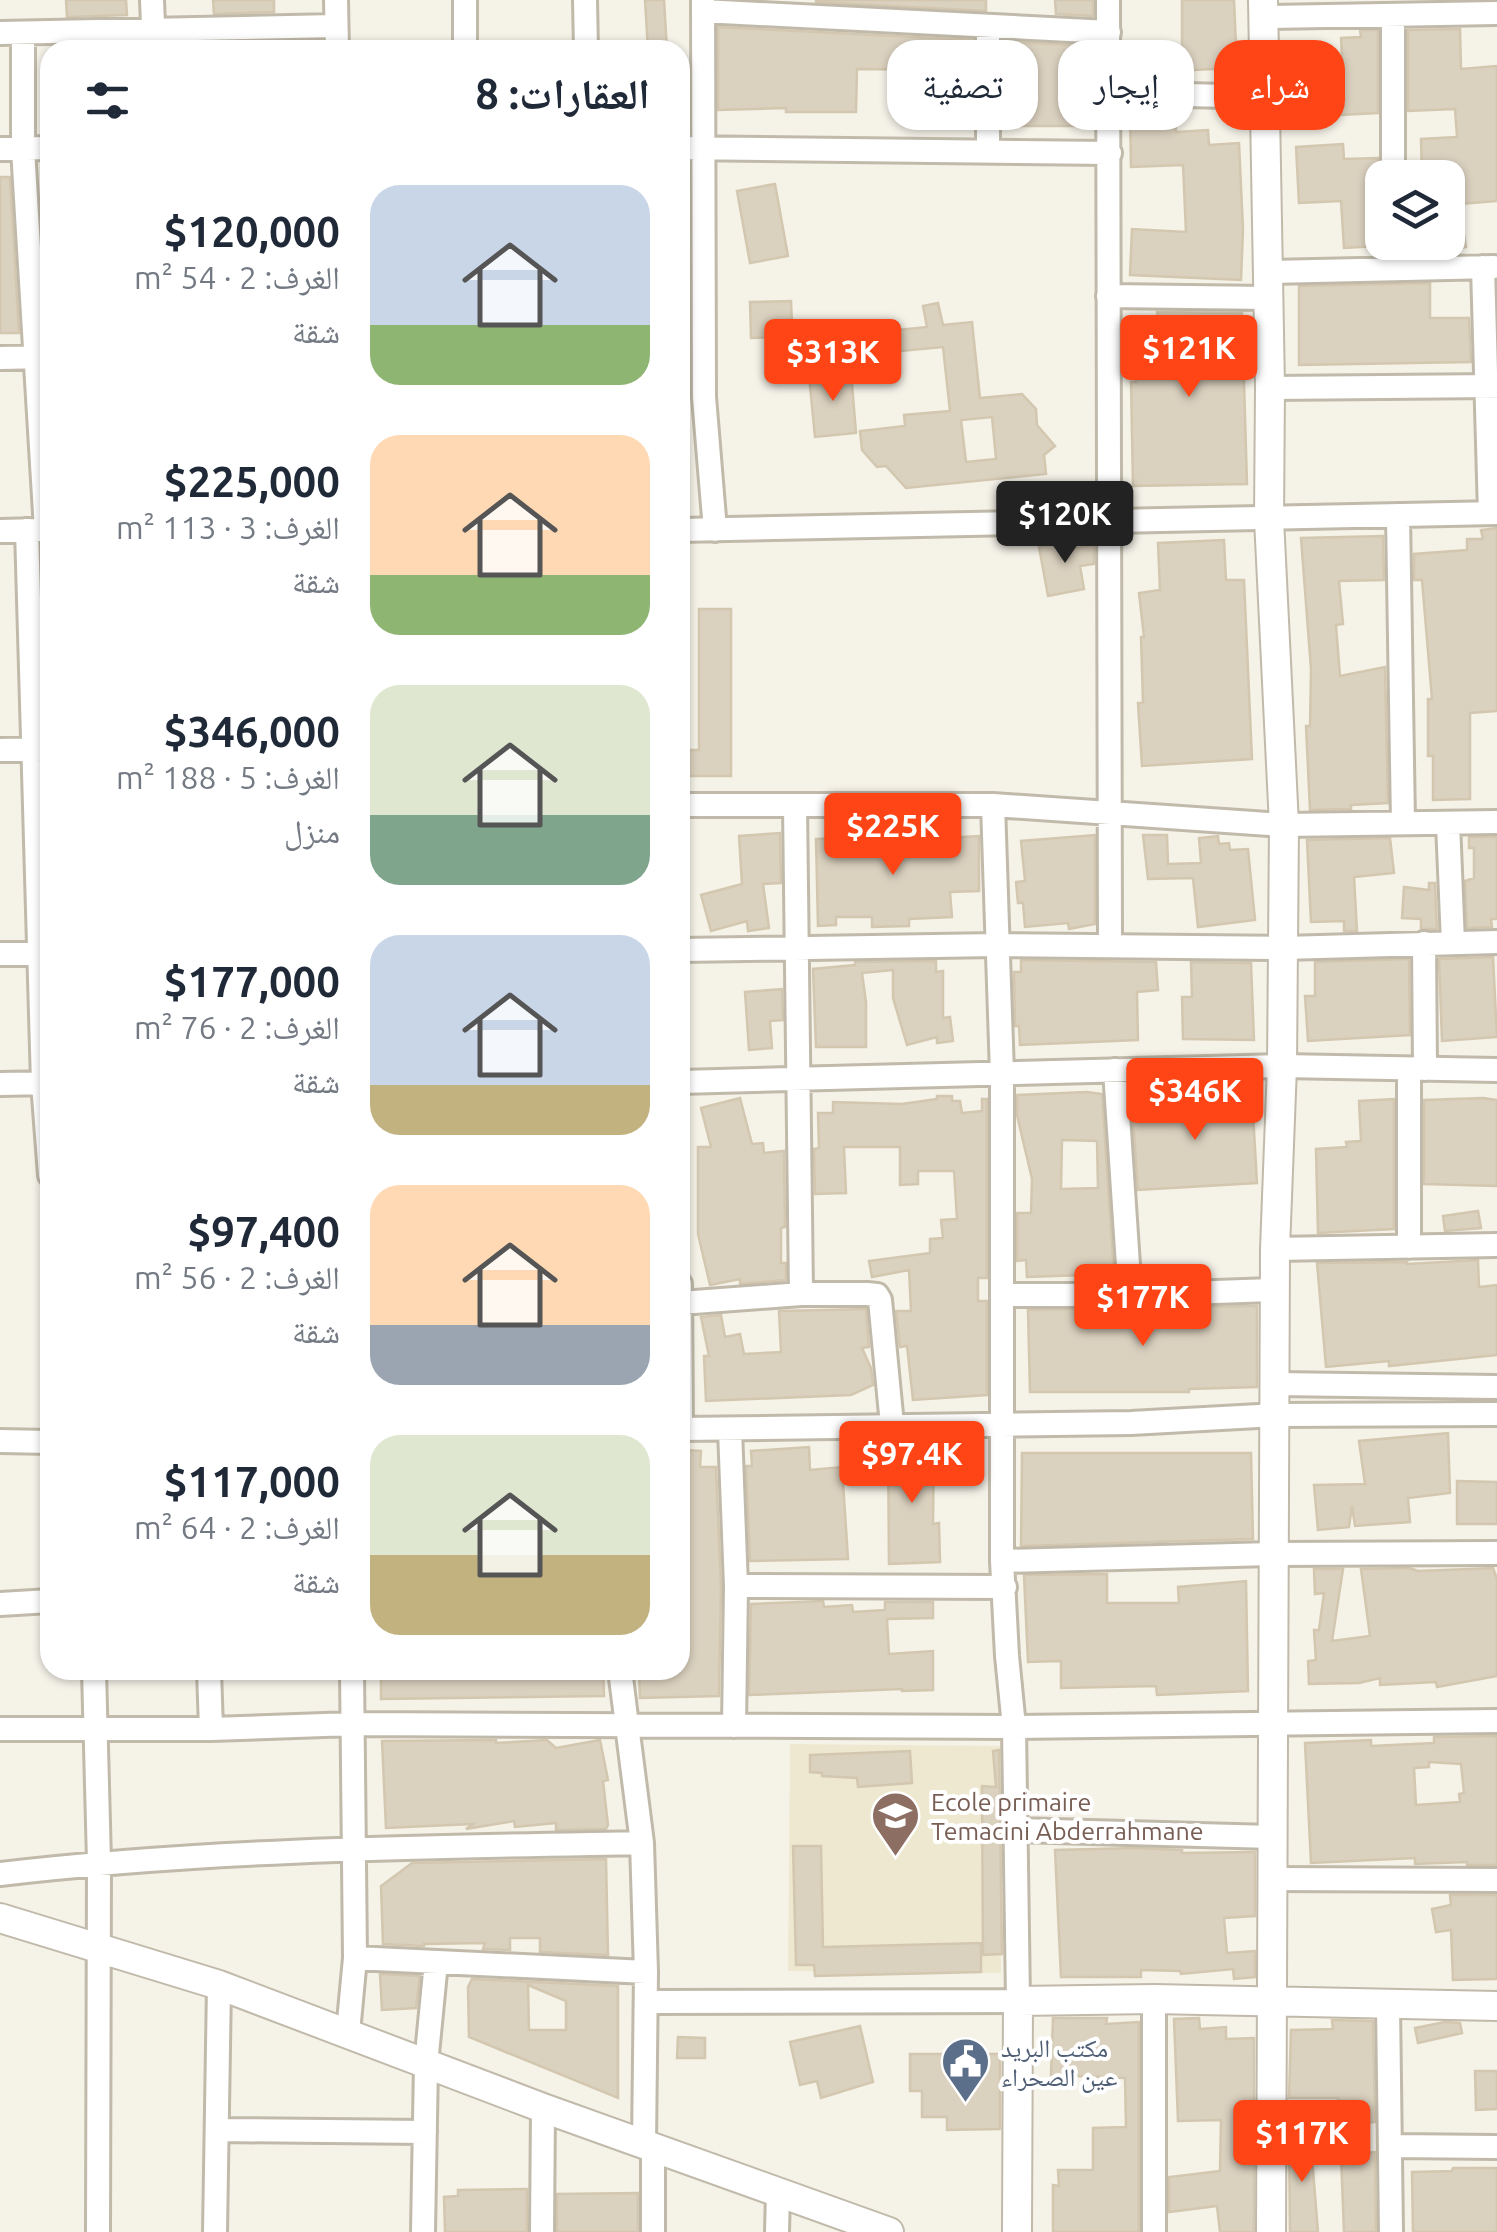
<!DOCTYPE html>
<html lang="ar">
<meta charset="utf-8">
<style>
:root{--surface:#fff;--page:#f2f2f3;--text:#1f2937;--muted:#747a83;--accent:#ff4415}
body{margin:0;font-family:Ubuntu,"Noto Naskh Arabic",sans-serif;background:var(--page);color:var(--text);direction:rtl;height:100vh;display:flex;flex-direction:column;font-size:38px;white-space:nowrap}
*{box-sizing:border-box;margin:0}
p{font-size:32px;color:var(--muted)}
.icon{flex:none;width:55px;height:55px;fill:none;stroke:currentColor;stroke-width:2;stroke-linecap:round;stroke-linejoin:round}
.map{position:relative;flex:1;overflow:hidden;direction:ltr}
.sheet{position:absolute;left:40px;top:40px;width:650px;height:1640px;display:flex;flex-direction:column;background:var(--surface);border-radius:30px;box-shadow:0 2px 8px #0004;direction:rtl}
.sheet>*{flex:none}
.top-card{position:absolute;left:720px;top:40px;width:625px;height:90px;direction:rtl;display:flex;gap:20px}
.controls{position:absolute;left:1365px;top:160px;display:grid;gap:20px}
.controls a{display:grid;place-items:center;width:100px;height:100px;border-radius:20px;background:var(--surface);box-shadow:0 2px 8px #0004;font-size:50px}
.price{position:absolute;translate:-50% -85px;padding:0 22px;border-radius:10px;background:var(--accent);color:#fff;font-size:32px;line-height:65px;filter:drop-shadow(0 2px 5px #0008)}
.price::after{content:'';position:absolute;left:50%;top:60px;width:30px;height:22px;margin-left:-15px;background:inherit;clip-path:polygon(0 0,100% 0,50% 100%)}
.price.on{background:#222;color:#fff}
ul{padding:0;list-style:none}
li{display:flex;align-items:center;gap:30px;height:250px;padding:0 40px}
li span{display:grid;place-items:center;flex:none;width:280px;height:200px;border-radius:30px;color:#555}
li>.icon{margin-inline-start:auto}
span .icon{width:120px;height:120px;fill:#fffc;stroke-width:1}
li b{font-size:42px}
h2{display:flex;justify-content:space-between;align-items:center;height:120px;padding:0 40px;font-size:42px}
.pill{padding:0 35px;border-radius:30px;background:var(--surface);box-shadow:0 2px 8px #0004;font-size:35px;line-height:90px}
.pill.on{background:var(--accent);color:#fff}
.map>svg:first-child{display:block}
.education{fill:#efe8d1}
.building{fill:#dbd1bf;stroke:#d3c7af;stroke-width:2.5;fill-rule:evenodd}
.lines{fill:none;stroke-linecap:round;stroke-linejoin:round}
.minor-casing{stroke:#c1baaa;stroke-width:28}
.tertiary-casing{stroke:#c1baaa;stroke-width:32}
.minor{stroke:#fff;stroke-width:22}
.tertiary{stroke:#fff;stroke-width:28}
.labels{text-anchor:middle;stroke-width:8;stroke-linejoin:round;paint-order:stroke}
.education-label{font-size:25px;fill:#785e54;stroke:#fff;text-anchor:start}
.service-label{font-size:25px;fill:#4e5e75;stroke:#fff;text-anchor:start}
</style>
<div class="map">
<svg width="1497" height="2232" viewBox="0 0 1497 2232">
<rect width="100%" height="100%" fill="#f5f2e8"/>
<!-- education -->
<path class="education" d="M 790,1744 L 1003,1746 L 1001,1973 L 788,1971 Z"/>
<!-- building -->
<path class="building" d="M 66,0 L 126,0 L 127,15 L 67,17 Z
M 213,0 L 274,0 L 274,12 L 214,14 Z
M 645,0 L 664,0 L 667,50 L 648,50 Z
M 816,0 L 986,0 L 986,11 L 816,2 Z
M 1055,0 L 1093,0 L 1093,16 L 1056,14 Z
M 1182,0 L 1234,0 L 1237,68 L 1123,73 L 1123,43 L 1146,42 L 1146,49 L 1182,48 Z
M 718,27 L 973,40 L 973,120 L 935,120 L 936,70 L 857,69 L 856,112 L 786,112 L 786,108 L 718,110 Z
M 1460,29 L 1461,69 L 1497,66 L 1497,201 L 1459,204 L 1466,247 L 1450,250 L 1448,243 L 1448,178 L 1422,178 L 1421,139 L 1457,137 L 1455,109 L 1408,111 L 1408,30 Z
M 1360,30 L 1378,30 L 1378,113 L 1300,117 L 1298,77 L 1343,74 L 1341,38 L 1361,37 Z
M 315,41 L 315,50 L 217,50 L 216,44 Z
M 1011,42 L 1093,46 L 1093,126 L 1015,126 Z
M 1150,109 L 1175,110 L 1176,132 L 1208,130 L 1209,145 L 1239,143 L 1243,229 L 1241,280 L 1130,275 L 1132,229 L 1186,232 L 1183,165 L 1131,167 L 1130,114 L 1150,113 Z
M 1343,144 L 1344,159 L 1378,158 L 1378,179 L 1382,188 L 1382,232 L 1378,246 L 1344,248 L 1341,201 L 1299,203 L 1296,147 Z
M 0,177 L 10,177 L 19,333 L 0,333 Z
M 775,184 L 788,256 L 750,263 L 737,191 Z
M 1430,283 L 1430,318 L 1469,318 L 1471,362 L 1299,365 L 1299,286 Z
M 791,301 L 792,324 L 781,324 L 782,337 L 751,338 L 750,302 Z
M 938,303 L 943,325 L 972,322 L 980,398 L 1022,394 L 1036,409 L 1037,425 L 1055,446 L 1044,455 L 1046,474 L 906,488 L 886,466 L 877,467 L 862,450 L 860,431 L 905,426 L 904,415 L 950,411 L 943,347 L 880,353 L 878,332 L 927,327 L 923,306 ZM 992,417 L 996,459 L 966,462 L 961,420 Z
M 1157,312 L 1242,313 L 1247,484 L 1133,486 L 1131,382 L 1136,382 L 1133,318 L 1158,317 Z
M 851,372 L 856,433 L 815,437 L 809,376 Z
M 1497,528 L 1497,711 L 1470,713 L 1470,799 L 1433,800 L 1433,756 L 1428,756 L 1428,699 L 1432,699 L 1422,580 L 1414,580 L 1414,554 L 1467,550 L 1467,539 L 1483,539 L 1481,530 Z
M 1383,536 L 1384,580 L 1339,581 L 1343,624 L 1336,625 L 1340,676 L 1385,667 L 1388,803 L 1351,805 L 1351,809 L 1310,810 L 1306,726 L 1310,726 L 1311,669 L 1301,538 Z
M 1075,540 L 1077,548 L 1094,545 L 1094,564 L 1080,566 L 1084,589 L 1048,596 L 1039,547 Z
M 1224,540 L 1226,580 L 1244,580 L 1252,759 L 1142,766 L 1138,703 L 1143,703 L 1141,637 L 1144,637 L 1139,593 L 1160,590 L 1158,543 Z
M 699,609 L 731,609 L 731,776 L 680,776 L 680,750 L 699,750 Z
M 780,833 L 781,883 L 763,884 L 769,928 L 748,931 L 747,921 L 711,931 L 701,895 L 742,884 L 739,836 Z
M 1095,835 L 1095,924 L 1069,929 L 1068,923 L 1025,927 L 1023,903 L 1018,903 L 1016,882 L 1025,881 L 1021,841 Z
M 1143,835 L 1167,835 L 1168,864 L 1201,863 L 1199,838 L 1218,836 L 1219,844 L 1229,843 L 1230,850 L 1248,849 L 1255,920 L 1198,927 L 1193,878 L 1148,879 Z
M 927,836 L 928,839 L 979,836 L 979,891 L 950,892 L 952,917 L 909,919 L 909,926 L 872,927 L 872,917 L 836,917 L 836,925 L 818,926 L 816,839 Z
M 1469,837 L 1497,837 L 1497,919 L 1491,919 L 1492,927 L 1467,928 L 1465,881 L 1474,878 L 1474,848 L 1469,848 Z
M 1390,838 L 1394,873 L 1354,877 L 1357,931 L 1344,931 L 1344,921 L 1311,922 L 1307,840 Z
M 1429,883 L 1435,883 L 1437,929 L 1421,929 L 1421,919 L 1402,918 L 1404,887 L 1429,890 Z
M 1493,957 L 1497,1037 L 1442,1041 L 1439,959 Z
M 1409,959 L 1410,1035 L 1308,1041 L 1305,996 L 1315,996 L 1315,962 Z
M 1021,960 L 1156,962 L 1158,990 L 1137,992 L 1138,1040 L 1020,1045 L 1019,1026 L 1015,1026 L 1014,972 L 1021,972 Z
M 936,961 L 936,972 L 943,971 L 943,1018 L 950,1017 L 953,1041 L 937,1043 L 937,1037 L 907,1045 L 893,998 L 893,970 L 862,973 L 866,1002 L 866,1047 L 816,1047 L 813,969 L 855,965 L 855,962 Z
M 1191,962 L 1251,963 L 1254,1040 L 1183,1039 L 1182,997 L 1192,997 Z
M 782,989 L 783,1020 L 770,1021 L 772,1048 L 749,1050 L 745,992 Z
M 1087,1092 L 1102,1094 L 1114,1274 L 1027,1277 L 1026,1260 L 1017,1261 L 1017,1213 L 1031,1213 L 1032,1179 L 1017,1115 L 1017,1095 ZM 1062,1140 L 1097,1141 L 1098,1188 L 1061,1189 Z
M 937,1096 L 952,1096 L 952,1101 L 960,1101 L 962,1113 L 982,1111 L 982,1099 L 987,1099 L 987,1278 L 978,1278 L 978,1301 L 987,1301 L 987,1395 L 913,1400 L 907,1346 L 900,1347 L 896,1311 L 911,1311 L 909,1270 L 872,1277 L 869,1261 L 930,1253 L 930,1239 L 943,1238 L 941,1220 L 957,1219 L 954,1171 L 918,1171 L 918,1184 L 900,1185 L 900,1147 L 844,1147 L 846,1193 L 815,1194 L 814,1149 L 819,1148 L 818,1113 L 833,1113 L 833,1102 L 902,1104 L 937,1099 Z
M 1252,1096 L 1257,1183 L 1138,1190 L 1132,1104 Z
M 740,1098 L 752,1144 L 763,1143 L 764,1153 L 784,1151 L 785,1227 L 781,1228 L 781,1263 L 786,1263 L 786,1280 L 740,1284 L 740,1279 L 710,1285 L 698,1234 L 698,1147 L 711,1147 L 701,1108 Z
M 1483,1098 L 1497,1100 L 1497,1186 L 1424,1184 L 1424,1100 Z
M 1394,1099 L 1394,1229 L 1318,1233 L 1316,1149 L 1347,1147 L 1346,1142 L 1361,1141 L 1359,1101 Z
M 1478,1211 L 1481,1228 L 1445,1231 L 1443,1216 Z
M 1478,1260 L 1479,1287 L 1497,1285 L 1497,1355 L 1389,1366 L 1389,1361 L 1326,1367 L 1317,1263 L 1407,1262 L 1407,1264 Z
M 1257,1306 L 1257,1387 L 1189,1389 L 1189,1392 L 1030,1392 L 1028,1310 Z
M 866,1309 L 869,1347 L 862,1348 L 871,1368 L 873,1385 L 851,1395 L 706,1401 L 704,1356 L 709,1356 L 701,1317 L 721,1315 L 725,1337 L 740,1334 L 744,1354 L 781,1352 L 779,1311 Z
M 1448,1433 L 1450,1493 L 1408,1498 L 1410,1522 L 1355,1526 L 1352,1506 L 1349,1527 L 1318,1530 L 1314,1485 L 1365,1484 L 1359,1441 Z
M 888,1443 L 906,1444 L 920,1476 L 917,1444 L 934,1444 L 933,1524 L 939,1523 L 940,1562 L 889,1564 Z
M 809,1447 L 810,1470 L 842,1467 L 848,1559 L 750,1561 L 746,1466 L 752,1466 L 751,1451 Z
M 684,1450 L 701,1451 L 700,1467 L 716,1467 L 721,1586 L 719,1696 L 640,1698 L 639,1670 L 680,1670 L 680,1480 L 683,1480 Z
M 1022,1453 L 1251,1453 L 1253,1539 L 1021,1546 Z
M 1457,1481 L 1497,1482 L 1497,1524 L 1457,1524 Z
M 1409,1568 L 1418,1571 L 1493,1568 L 1497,1579 L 1497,1676 L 1437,1687 L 1436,1682 L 1380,1685 L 1380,1678 L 1359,1683 L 1309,1684 L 1308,1661 L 1316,1660 L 1314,1630 L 1319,1630 L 1324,1593 L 1315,1594 L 1314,1569 L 1343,1569 L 1332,1641 L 1370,1636 L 1361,1569 Z
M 1107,1574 L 1107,1603 L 1179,1603 L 1178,1587 L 1246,1581 L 1248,1691 L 1157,1695 L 1156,1686 L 1061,1688 L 1061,1661 L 1028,1662 L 1024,1575 Z
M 823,1601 L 824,1607 L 852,1605 L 853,1612 L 885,1610 L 885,1602 L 933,1602 L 933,1618 L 887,1619 L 889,1654 L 933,1651 L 933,1690 L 902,1691 L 902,1689 L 749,1695 L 751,1604 Z
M 457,1670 L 603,1670 L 604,1696 L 381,1699 L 381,1674 L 416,1675 Z
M 1497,1736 L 1497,1865 L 1467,1865 L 1467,1862 L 1415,1864 L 1415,1858 L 1311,1863 L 1305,1743 L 1371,1740 L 1371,1746 L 1434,1743 L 1434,1737 ZM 1429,1762 L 1461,1764 L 1464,1793 L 1459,1794 L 1460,1802 L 1416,1805 L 1414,1768 L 1429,1767 Z
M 496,1740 L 496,1743 L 547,1740 L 556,1748 L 600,1740 L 608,1780 L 603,1781 L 608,1825 L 606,1829 L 556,1830 L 556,1823 L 515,1827 L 514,1821 L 466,1829 L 473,1824 L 386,1828 L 382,1741 Z
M 999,1750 L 1002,1954 L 983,1955 L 982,1786 L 996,1787 L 993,1751 Z
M 910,1751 L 912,1783 L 858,1787 L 857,1778 L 822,1776 L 822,1773 L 810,1772 L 810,1755 Z
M 793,1846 L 821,1846 L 823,1947 L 981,1943 L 981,1972 L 815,1976 L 814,1965 L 796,1965 Z
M 1135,1848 L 1182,1850 L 1182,1853 L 1255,1852 L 1255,1916 L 1224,1918 L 1227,1953 L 1255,1951 L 1255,1977 L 1234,1979 L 1233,1969 L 1181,1974 L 1180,1971 L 1141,1970 L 1141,1977 L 1061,1977 L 1055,1850 Z
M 606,1859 L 608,1955 L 540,1952 L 540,1938 L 510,1938 L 510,1950 L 483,1949 L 485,1943 L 424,1944 L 424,1946 L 383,1944 L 381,1886 L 412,1863 Z
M 1450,1895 L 1497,1895 L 1497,1979 L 1453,1980 L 1451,1930 L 1436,1932 L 1432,1909 L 1451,1905 Z
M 380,1974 L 420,1976 L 416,2008 L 382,2010 Z
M 472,1979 L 618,1986 L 618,2098 L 469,2037 L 468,1987 ZM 528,1985 L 566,2001 L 566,2030 L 529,2030 Z
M 1053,2018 L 1107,2018 L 1106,2024 L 1139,2022 L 1139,2232 L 1053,2232 L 1053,2185 L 1059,2186 L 1058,2170 L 1093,2170 L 1093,2128 L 1126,2127 L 1125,2078 L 1051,2075 Z
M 1199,2018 L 1200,2029 L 1226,2027 L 1226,2039 L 1254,2038 L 1254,2232 L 1220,2232 L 1217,2206 L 1169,2212 L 1169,2177 L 1220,2171 L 1221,2120 L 1178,2121 L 1174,2019 Z
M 1332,2020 L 1373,2021 L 1375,2122 L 1339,2124 L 1338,2098 L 1289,2098 L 1291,2030 L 1333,2029 Z
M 1445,2022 L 1460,2023 L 1462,2033 L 1418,2043 L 1415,2028 Z
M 860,2026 L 873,2082 L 821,2098 L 817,2081 L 800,2085 L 790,2042 Z
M 678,2037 L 705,2038 L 705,2058 L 677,2058 Z
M 910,2054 L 1000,2054 L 1000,2129 L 947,2130 L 947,2117 L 922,2117 L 922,2091 L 910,2091 Z
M 1475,2071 L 1497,2071 L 1497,2109 L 1476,2110 Z
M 1310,2133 L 1318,2232 L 1290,2232 L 1289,2135 Z
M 1375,2152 L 1376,2232 L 1344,2232 L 1341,2155 Z
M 1453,2168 L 1497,2168 L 1497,2232 L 1413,2232 L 1412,2172 L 1452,2171 Z
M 527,2189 L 527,2232 L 445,2232 L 444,2197 L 458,2196 L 458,2190 Z
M 638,2193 L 638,2232 L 557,2232 L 557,2194 Z"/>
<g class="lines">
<defs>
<path id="minor" d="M 152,0 L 154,50
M 336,0 L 337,50
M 585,0 L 586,50
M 703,0 L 704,397 L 715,530
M 1108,0 L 1110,946
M 703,11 L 1109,32
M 1393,15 L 1393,178
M 1263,17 L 1497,13
M 988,26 L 988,151
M 0,33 L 336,26
M 23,33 L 23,149 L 46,530
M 465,50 L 465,0
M 1109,93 L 1265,97
M 680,148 L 1110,153
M 0,149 L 50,148
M 1393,242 L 1394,269
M 1483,267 L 1490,513
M 1268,272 L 1494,267
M 1108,296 L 1269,298
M 0,358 L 50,357
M 1270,388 L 1497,386
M 1398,515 L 1403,823
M 27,530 L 43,1083 L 50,1175
M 680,530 L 1497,513
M 0,531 L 41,530
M 0,750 L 46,749
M 680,805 L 993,805 L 1284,825 L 1497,822
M 1448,823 L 1453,943
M 1424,943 L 1425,1069
M 680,950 L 997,945 L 1284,948 L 1497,942
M 0,954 L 50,954
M 680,1082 L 1282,1066 L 1497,1070
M 0,1084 L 50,1083
M 1409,1247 L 1409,1070
M 1275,1249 L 1497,1245
M 680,1284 L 681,1429
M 801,1294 L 867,1294 L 877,1295 L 880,1300 L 892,1425
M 1005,1295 L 1130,1295 L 1115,1070
M 1130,1295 L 1275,1290
M 681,1303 L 801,1294 L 795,805
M 1276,1384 L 1497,1387
M 680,1429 L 1131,1423 L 1276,1415 L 1497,1414
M 730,1430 L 736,1586 L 734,1726
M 0,1441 L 50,1442
M 1002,1561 L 1273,1554 L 1497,1553
M 736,1586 L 1005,1587
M 0,1604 L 50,1601
M 94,1670 L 99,1862 L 98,2232
M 209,1670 L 211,1729
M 620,1670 L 642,1843 L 646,1972 L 644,2144
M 0,1729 L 211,1729 L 352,1724 L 1014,1727 L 1497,1721
M 1017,1830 L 1273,1837
M 0,1874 C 213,1849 427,1847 642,1843
M 1272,1879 L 1497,1880
M 355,1958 L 646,1972
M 1154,1999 L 1154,2232
M 646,2002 L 1018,2001 L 1014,1727 L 1007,1656 L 1002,1561 L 1002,1074 L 993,805
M 1388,2005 L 1391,2232
M 348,2032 L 355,1958 L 352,1670
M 217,2130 L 425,2132
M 1392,2146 L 1497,2147
M 653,2147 L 653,2232
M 215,2232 L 219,1985
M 423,2232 L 426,2064 L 436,1962
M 542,2232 L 543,2108
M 777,2232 L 778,2192"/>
<path id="tertiary" d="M 1263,0 L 1270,388 L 1269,519 L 1284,825 L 1282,1066 L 1275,1249 L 1271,2232
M 0,1918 L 219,1985 L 543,2108 L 889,2232
M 1017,2232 L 1018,2001 L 1154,1999 L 1497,2006"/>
</defs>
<!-- minor casing -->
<use href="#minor" class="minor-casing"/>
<!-- tertiary casing -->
<use href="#tertiary" class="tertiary-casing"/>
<!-- minor -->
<use href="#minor" class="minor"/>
<!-- tertiary -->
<use href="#tertiary" class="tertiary"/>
</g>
<!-- icons -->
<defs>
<symbol id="school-pin" viewBox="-11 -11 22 30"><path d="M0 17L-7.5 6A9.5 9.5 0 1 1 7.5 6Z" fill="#8d6e63" stroke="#fff"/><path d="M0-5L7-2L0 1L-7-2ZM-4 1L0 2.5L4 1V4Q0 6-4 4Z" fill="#fff"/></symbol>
<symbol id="civic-pin" viewBox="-11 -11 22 30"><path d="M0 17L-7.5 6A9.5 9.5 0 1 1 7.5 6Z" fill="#5c6f8a" stroke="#fff"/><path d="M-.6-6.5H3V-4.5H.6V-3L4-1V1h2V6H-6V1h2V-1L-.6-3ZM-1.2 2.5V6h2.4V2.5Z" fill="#fff"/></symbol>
</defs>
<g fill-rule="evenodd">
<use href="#school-pin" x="868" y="1788" width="55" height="75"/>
<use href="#civic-pin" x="938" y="2034" width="55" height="75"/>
</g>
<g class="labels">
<!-- education labels -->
<g class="education-label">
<text x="931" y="1811">Ecole primaire<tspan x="931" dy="29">Temacini Abderrahmane</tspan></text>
</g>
<!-- service labels -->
<g class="service-label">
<text x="1001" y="2057">مكتب البريد<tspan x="1001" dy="29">عين الصحراء</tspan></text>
</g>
</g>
</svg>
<div class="controls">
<a><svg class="icon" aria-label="layers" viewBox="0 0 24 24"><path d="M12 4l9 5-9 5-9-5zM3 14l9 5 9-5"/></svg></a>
</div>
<b class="price" style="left:1189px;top:400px">$121K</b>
<b class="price" style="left:833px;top:404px">$313K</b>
<b class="price on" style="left:1065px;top:566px">$120K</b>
<b class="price" style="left:893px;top:878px">$225K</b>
<b class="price" style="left:1195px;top:1143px">$346K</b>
<b class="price" style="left:1143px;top:1349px">$177K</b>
<b class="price" style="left:912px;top:1506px">$97.4K</b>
<b class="price" style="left:1302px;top:2185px">$117K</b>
<div class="top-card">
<a class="pill on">شراء</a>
<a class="pill">إيجار</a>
<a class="pill">تصفية</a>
</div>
<section class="sheet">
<h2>العقارات: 8<svg class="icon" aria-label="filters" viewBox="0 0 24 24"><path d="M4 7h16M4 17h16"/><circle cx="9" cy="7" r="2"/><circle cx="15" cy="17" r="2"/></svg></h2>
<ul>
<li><span style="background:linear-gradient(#c9d6e8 70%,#8fb573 0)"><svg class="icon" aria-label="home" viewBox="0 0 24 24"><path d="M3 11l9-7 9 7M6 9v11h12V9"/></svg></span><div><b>$120,000</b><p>الغرف: 2 · 54 m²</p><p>شقة</p></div></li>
<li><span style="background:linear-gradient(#ffd9b3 70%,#8fb573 0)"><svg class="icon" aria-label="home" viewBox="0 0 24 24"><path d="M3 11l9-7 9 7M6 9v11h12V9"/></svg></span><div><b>$225,000</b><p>الغرف: 3 · 113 m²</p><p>شقة</p></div></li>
<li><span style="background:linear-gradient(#dfe7d0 65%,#7fa58c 0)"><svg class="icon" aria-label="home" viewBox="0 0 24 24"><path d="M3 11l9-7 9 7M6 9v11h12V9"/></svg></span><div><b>$346,000</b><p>الغرف: 5 · 188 m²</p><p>منزل</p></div></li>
<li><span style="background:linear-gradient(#c9d6e8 75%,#c2b280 0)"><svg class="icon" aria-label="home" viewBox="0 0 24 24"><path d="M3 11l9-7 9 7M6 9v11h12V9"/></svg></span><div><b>$177,000</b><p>الغرف: 2 · 76 m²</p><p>شقة</p></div></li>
<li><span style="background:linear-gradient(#ffd9b3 70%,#9aa5b1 0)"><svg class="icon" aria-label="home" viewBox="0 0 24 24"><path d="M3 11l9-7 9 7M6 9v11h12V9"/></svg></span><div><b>$97,400</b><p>الغرف: 2 · 56 m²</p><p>شقة</p></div></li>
<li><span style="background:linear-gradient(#dfe7d0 60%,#c2b280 0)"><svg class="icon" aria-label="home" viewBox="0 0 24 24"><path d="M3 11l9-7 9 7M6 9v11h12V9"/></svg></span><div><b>$117,000</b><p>الغرف: 2 · 64 m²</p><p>شقة</p></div></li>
</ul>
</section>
</div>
